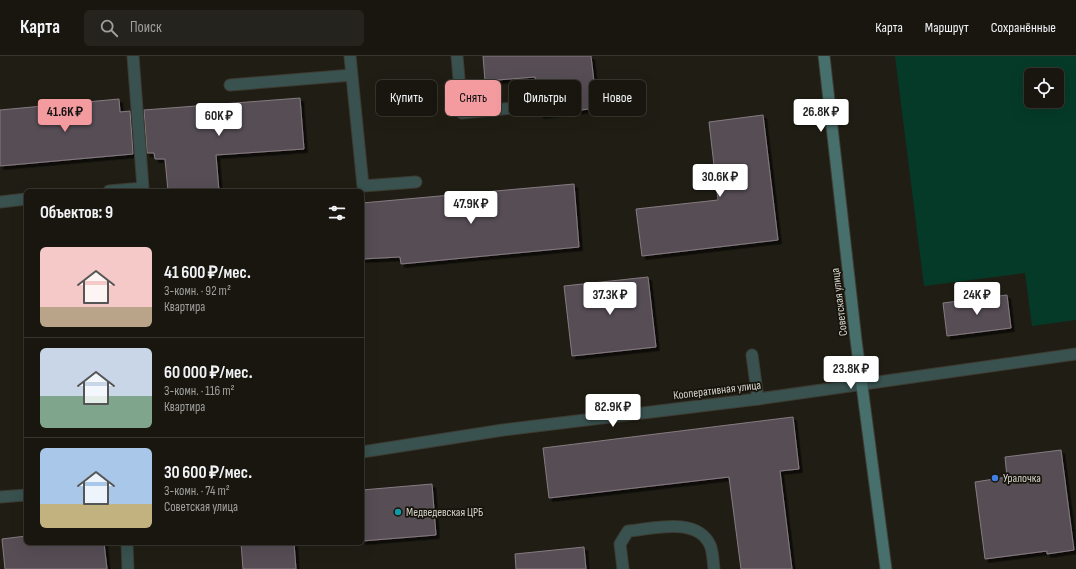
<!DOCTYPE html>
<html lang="ru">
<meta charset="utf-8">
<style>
:root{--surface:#18160f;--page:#25231d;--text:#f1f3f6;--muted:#9f9f9e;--line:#36352f;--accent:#f49b9f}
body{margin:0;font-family:"Sofia Sans Condensed",sans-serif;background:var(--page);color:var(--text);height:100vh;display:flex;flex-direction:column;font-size:15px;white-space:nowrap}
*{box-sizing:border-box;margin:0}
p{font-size:13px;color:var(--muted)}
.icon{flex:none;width:22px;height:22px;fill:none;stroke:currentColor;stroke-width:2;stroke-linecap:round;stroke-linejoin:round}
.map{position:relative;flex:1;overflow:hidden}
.drawer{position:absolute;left:24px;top:133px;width:340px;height:356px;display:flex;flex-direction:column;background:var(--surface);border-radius:6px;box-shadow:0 4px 16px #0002,0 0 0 1px var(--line)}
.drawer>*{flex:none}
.guide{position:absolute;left:376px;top:24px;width:380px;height:36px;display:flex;gap:8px}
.controls{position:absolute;left:1024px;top:12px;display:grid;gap:8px}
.controls a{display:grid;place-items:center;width:40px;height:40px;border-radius:6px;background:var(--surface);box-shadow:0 4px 16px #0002,0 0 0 1px var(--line);font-size:20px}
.price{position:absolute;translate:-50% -34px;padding:0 9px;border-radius:4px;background:#fff;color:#222;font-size:13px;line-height:26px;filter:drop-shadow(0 1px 2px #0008)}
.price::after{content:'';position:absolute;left:50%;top:24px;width:12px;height:9px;margin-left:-6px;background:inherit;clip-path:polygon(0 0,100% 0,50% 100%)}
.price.current{background:var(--accent);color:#111}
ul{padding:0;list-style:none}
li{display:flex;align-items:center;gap:12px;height:100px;padding:0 16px}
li+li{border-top:1px solid var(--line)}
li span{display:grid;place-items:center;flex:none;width:112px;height:80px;border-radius:6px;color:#555}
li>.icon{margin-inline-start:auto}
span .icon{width:48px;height:48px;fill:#fffc;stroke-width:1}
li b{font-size:17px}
h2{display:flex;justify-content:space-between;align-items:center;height:48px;padding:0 16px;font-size:17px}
.pill{padding:0 14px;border-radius:6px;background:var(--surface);box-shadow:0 4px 16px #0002,0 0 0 1px var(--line);font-size:14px;line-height:36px}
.pill.current{background:var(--accent);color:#111}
header{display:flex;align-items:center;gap:24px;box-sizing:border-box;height:56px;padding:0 20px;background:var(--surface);border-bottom:1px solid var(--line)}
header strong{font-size:19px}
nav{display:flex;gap:22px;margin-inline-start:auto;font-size:14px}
.search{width:280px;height:36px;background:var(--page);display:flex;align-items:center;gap:10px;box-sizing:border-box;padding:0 14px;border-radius:6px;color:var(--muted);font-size:15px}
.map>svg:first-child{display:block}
.green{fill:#053a28;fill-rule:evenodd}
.building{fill:#574d54;stroke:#867b83;filter:url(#shadow)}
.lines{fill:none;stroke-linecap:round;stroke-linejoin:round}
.service-casing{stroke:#3d3b32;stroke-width:13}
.minor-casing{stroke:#3d3b32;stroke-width:13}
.secondary-casing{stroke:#3d3b32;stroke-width:13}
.service{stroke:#39524f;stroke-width:11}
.minor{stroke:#39524f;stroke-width:11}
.secondary{stroke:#476f6b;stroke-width:11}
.shop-dot{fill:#3f7fe0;stroke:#17140b;stroke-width:1.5}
.culture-dot{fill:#0f9aa8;stroke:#17140b;stroke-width:1.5}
.labels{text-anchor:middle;stroke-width:3.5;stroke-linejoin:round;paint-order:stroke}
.street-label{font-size:12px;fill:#d4d3cd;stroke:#17140b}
.poi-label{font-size:12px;fill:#d4d3cd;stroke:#17140b;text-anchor:start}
</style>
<header>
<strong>Карта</strong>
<div class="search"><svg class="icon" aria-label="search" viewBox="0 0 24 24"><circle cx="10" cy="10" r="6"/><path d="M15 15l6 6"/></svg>Поиск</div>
<nav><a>Карта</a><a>Маршрут</a><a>Сохранённые</a></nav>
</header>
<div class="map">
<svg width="1076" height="513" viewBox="0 0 1076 513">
<defs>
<filter id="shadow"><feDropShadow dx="3.5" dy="3.5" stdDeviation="0" flood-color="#0009"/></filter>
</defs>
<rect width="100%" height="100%" fill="#201e14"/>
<!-- green -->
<path class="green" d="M 895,0 L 1076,0 L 1076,264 L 1032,270 L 1025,217 L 924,230 ZM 1031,19 L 1057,19 L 1057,45 L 1031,45 Z"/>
<!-- building -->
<path class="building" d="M 483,0 L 591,0 L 597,52 L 540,59 L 535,21 L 485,25 Z
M 300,42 L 304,93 L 216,99 L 219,135 L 168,135 L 165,103 L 155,103 L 154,97 L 147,97 L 144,54 Z
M 119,43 L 120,56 L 130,55 L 133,98 L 0,110 L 0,54 Z
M 763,59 L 778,184 L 642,200 L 636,153 L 718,144 L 709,66 Z
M 574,128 L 579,191 L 401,208 L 400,201 L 362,203 L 362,147 Z
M 648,221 L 656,291 L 572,300 L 564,230 Z
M 1007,239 L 1011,272 L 947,280 L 943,247 Z
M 793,361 L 799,413 L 780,415 L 792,513 L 741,513 L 729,421 L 549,442 L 543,392 Z
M 1061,394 L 1074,494 L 1047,498 L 1047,495 L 985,503 L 975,426 L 1007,421 L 1005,401 Z
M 432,428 L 436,479 L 362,485 L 362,434 Z
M 26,480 L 26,487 L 104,487 L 107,513 L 5,513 L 2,483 Z
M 241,487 L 294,487 L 296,513 L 243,513 Z
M 584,491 L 586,513 L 516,513 L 515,498 Z"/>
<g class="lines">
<defs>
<path id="service" d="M 350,0 L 363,130 L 416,126
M 457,0 L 462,57 L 523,51
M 230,29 L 352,19
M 109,135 L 143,132 L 133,0
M 0,146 L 26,143
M 752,299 L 758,343
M 127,487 L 128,513
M 623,513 L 620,488 L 628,475 C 652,473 697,460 710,489 C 713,495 713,506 714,513"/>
<path id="minor" d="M 362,396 L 503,374 L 758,343 L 1076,298
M 0,441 L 26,439"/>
<path id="secondary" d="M 824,0 L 856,284 L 886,513"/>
</defs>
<!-- service casing -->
<use href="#service" class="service-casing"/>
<!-- minor casing -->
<use href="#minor" class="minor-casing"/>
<!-- secondary casing -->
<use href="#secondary" class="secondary-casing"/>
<!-- service -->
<use href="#service" class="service"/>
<!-- minor -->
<use href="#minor" class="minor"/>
<!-- secondary -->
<use href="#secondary" class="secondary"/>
</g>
<!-- markers -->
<circle class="shop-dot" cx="995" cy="422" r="4"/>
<circle class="culture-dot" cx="398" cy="456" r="4"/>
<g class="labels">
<!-- street labels -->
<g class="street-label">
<text transform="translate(839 246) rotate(-97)" y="4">Советская улица</text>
<text transform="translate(717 334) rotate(-7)" y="4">Кооперативная улица</text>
</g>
<!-- poi labels -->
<g class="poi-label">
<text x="1003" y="426">Уралочка</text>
<text x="406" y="460">Медведевская ЦРБ</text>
</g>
</g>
</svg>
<div class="controls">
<a><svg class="icon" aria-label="locate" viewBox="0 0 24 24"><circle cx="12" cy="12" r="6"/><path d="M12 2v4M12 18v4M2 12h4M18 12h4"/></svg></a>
</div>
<b class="price current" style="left:65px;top:77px">41.6K ₽</b>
<b class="price" style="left:821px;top:77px">26.8K ₽</b>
<b class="price" style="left:219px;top:81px">60K ₽</b>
<b class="price" style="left:720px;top:142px">30.6K ₽</b>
<b class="price" style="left:471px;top:169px">47.9K ₽</b>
<b class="price" style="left:610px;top:260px">37.3K ₽</b>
<b class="price" style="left:977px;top:260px">24K ₽</b>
<b class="price" style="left:851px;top:334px">23.8K ₽</b>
<b class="price" style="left:613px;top:372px">82.9K ₽</b>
<div class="guide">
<a class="pill">Купить</a>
<a class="pill current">Снять</a>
<a class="pill">Фильтры</a>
<a class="pill">Новое</a>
</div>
<section class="drawer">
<h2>Объектов: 9<svg class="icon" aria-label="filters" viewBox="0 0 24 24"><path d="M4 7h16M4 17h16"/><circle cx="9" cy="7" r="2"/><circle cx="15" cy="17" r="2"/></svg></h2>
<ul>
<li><span style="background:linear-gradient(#f6c9c9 75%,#b9a48a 0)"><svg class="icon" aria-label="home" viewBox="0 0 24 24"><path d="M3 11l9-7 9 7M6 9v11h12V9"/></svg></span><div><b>41 600 ₽/мес.</b><p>3-комн. · 92 m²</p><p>Квартира</p></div></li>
<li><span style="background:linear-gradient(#c9d6e8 60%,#7fa58c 0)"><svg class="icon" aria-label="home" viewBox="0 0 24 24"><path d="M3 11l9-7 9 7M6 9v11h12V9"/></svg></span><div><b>60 000 ₽/мес.</b><p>3-комн. · 116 m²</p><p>Квартира</p></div></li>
<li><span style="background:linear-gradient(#a9c7e8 70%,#c2b280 0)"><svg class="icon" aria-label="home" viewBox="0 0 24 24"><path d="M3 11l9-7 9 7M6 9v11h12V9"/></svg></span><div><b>30 600 ₽/мес.</b><p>3-комн. · 74 m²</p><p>Советская улица</p></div></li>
</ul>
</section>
</div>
